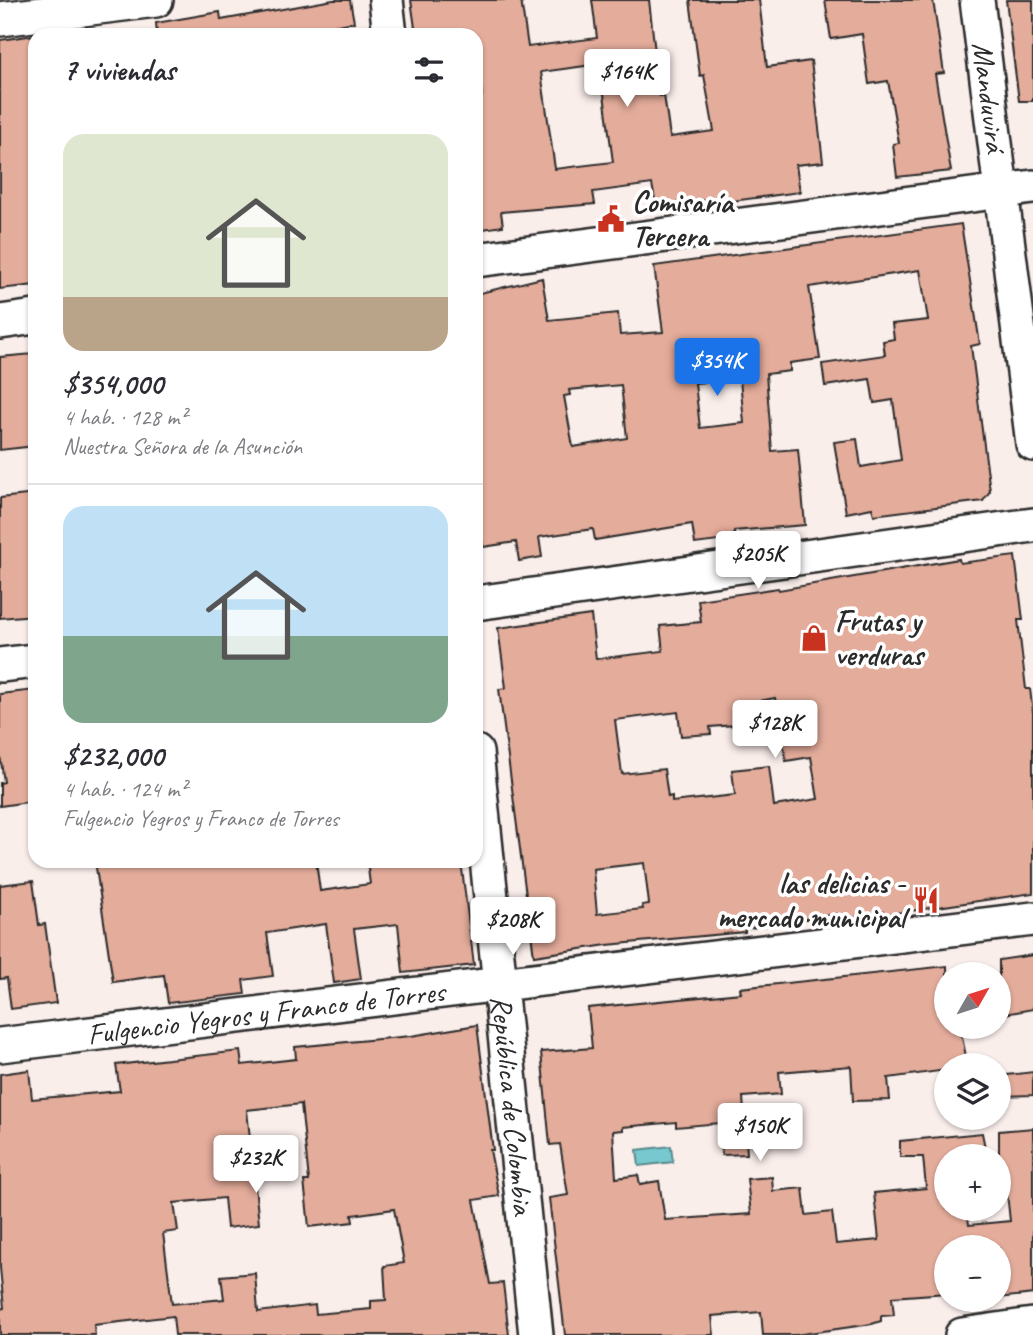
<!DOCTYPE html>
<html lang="es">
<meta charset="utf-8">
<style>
:root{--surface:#fff;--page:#f2f2f3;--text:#2b2b33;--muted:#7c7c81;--line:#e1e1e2;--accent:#1a73e8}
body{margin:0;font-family:Caveat,sans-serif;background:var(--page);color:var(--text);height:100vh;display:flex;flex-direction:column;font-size:26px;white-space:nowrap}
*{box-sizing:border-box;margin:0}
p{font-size:23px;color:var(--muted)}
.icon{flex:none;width:38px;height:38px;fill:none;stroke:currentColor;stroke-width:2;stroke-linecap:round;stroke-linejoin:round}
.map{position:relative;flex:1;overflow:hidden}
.panel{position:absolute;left:28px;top:28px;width:455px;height:840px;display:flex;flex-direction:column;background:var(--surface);border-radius:21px;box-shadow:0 2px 5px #0004}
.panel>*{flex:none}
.needle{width:46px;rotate:51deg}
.buttons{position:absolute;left:934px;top:962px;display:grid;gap:14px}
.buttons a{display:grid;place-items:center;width:77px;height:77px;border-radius:50%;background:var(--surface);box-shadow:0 2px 5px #0004;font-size:35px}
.price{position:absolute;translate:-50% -60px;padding:0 16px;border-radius:7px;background:#fff;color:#222;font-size:23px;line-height:46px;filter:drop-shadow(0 2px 4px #0008)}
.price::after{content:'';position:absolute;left:50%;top:42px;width:21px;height:16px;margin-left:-10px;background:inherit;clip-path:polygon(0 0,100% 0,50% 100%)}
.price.on{background:var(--accent);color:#fff}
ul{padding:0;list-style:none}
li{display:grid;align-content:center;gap:14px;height:371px;padding:0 35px}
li+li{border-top:2px solid var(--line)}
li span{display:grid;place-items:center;height:217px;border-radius:21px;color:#555}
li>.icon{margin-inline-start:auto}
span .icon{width:126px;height:126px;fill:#fffc;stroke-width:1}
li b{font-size:30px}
h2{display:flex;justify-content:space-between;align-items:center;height:84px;padding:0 35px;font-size:30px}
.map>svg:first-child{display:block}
.water{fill:#78c9cf;stroke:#598a8d;stroke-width:2}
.building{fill:#e4ac9b;stroke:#2b2b2b;stroke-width:2;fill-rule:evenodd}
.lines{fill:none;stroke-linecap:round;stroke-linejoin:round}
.minor-casing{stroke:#2b2b2b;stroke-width:38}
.minor{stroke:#fff;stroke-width:33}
.labels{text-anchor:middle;stroke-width:7;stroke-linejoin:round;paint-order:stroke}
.street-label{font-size:30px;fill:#2b2b2b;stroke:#fff}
.poi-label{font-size:30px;font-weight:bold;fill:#2b2b2b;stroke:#fff;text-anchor:start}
</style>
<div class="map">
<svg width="1033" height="1335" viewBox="0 0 1033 1335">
<rect width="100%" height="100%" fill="#faeeeb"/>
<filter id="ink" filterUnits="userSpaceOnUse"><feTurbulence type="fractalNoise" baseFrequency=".0143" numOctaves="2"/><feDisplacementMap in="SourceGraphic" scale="14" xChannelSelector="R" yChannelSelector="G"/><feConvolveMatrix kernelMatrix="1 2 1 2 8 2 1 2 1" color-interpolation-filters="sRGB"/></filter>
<g filter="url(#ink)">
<!-- water -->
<path class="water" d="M 671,1146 L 673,1162 L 639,1166 L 637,1150 Z"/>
<!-- building -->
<path class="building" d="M 333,0 L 350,0 L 354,22 L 332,26 L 333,35 L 157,35 L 156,23 L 220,12 L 221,20 Z
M 411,0 L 521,0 L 528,47 L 597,38 L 592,0 L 649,0 L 660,96 L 664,95 L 670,137 L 714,131 L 704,75 L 700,76 L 690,0 L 759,0 L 767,67 L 811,61 L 823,162 L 796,165 L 800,192 L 725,202 L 724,198 L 656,205 L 652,184 L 593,192 L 595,204 L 501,212 L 503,226 L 476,230 L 476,97 L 482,96 L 476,35 L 416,35 ZM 600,64 L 613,162 L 555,169 L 541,72 Z
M 825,0 L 933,0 L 944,73 L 935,74 L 951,171 L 897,177 L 893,144 L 899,143 L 888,81 L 869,84 L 862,34 L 831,39 Z
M 1006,0 L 1033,0 L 1033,101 L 1019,101 Z
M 35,35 L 35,285 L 0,289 L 0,40 Z
M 961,224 L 980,344 L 971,346 L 990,491 L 983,501 L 874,515 L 872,508 L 846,513 L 834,442 L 857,439 L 861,467 L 901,460 L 893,400 L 874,403 L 870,379 L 825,386 L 822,364 L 885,355 L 883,341 L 894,339 L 892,324 L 928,320 L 920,270 L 809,287 L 820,359 L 790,363 L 790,371 L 766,374 L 772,451 L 798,449 L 805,525 L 734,531 L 735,539 L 695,544 L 692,524 L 595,540 L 593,529 L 539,537 L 542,557 L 519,561 L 516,542 L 483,547 L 476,486 L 476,463 L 480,462 L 476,441 L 476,294 L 542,278 L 549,320 L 618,313 L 620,335 L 663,332 L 654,266 ZM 740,379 L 744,423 L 700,428 L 695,383 ZM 621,385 L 627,438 L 573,447 L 564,396 L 570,395 L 569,390 Z
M 33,354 L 35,446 L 0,450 L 0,357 Z
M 35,494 L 35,615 L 0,618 L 0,498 Z
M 1015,556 L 1023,620 L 1018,620 L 1026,689 L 1030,689 L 1033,713 L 1033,893 L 883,915 L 883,912 L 838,920 L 837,914 L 745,929 L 745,932 L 607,945 L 534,956 L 499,689 L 506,688 L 498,628 L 591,615 L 596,659 L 663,651 L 660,626 L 701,622 L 698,600 L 778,588 L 779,590 L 959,559 L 960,563 ZM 775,698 L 786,761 L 811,757 L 818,799 L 774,806 L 769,766 L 732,770 L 735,795 L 672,802 L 672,796 L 668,797 L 664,769 L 622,774 L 615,720 L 678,712 L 681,736 L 711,734 L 710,727 L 735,725 L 733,706 ZM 644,863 L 649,904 L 642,905 L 643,909 L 597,914 L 593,869 Z
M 35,690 L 35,801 L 0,806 L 0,783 L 4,782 L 0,755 L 0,694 Z
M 95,861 L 127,861 L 128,866 L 163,861 L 316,861 L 320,891 L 370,884 L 367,861 L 461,861 L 474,965 L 403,973 L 398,924 L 354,929 L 361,979 L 334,983 L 326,924 L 267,933 L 273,976 L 243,980 L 245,994 L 168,1003 L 164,975 L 113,982 Z
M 33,881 L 39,925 L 45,924 L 56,1003 L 11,1009 L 7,978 L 0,979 L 0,885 Z
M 1033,955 L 1033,1009 L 999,1015 L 999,960 Z
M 947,966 L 947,1027 L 960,1027 L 968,1066 L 947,1066 L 947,1070 L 888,1078 L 890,1100 L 853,1101 L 851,1066 L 779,1072 L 781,1094 L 743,1097 L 747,1154 L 722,1155 L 720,1123 L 676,1127 L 676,1122 L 623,1127 L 623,1130 L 613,1131 L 616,1178 L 638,1175 L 640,1184 L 659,1181 L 665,1220 L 751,1214 L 747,1179 L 772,1177 L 773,1191 L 803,1188 L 806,1215 L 832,1212 L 836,1244 L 879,1240 L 874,1193 L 926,1188 L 923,1157 L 900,1157 L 900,1141 L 982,1133 L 987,1157 L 947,1157 L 947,1209 L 967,1209 L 969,1225 L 1010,1221 L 1005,1175 L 999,1176 L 999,1131 L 1033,1128 L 1033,1294 L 999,1298 L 999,1248 L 947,1248 L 947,1293 L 892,1297 L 894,1315 L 881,1316 L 881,1321 L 872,1324 L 795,1335 L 763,1335 L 761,1312 L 712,1316 L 714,1335 L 565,1335 L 549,1198 L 568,1195 L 560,1144 L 550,1145 L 541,1052 L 592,1048 L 588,1008 L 741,993 L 740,988 Z
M 477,1025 L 493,1150 L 490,1150 L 499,1196 L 474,1200 L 490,1284 L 503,1283 L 509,1335 L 175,1335 L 173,1316 L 94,1325 L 95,1335 L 0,1335 L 0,1309 L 4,1308 L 0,1268 L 0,1074 L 29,1070 L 32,1099 L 120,1091 L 116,1065 L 240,1051 L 242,1065 L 296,1059 L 295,1047 L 411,1036 ZM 301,1104 L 309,1181 L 304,1181 L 309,1227 L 353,1222 L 352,1215 L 394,1209 L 404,1263 L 384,1266 L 386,1300 L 371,1301 L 371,1309 L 316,1314 L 315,1305 L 258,1312 L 255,1273 L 221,1276 L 224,1299 L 172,1304 L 163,1233 L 178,1231 L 174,1203 L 224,1198 L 227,1228 L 259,1224 L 247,1110 Z
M 1033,1072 L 1033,1095 L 999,1096 L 999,1076 Z"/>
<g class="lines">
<defs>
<g id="minor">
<path d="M 386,0 L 390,35"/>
<path id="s1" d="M 977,0 L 1033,444"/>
<path d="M 0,19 L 156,0"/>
<path d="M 476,260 L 1033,187"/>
<path d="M 0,322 L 35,317"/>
<path d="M 476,603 L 1033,525"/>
<path d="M 0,665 L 35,661"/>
<path id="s2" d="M 476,752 L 536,1335"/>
<path id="s3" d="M 0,1045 L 1033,919"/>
<path d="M 962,1335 L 1033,1325"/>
</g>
</defs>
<!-- minor casing -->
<use href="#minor" class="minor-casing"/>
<!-- minor -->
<use href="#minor" class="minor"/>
</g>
</g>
<!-- icons -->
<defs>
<symbol id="civic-bare" viewBox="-9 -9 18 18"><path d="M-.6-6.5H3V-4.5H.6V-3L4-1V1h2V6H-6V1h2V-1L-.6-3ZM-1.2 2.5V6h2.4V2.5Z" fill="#c8321e" stroke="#fff" stroke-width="2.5" paint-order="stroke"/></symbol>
<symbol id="shop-bare" viewBox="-9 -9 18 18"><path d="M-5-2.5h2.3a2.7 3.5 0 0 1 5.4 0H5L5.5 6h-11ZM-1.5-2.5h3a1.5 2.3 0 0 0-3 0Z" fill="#c8321e" stroke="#fff" stroke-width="2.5" paint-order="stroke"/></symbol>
<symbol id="restaurant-bare" viewBox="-9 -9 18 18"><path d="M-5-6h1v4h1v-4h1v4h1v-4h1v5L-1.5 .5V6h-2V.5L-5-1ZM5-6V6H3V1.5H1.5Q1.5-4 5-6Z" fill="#c8321e" stroke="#fff" stroke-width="2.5" paint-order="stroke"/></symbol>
</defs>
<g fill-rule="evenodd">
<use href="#civic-bare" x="592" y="200" width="38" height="38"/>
<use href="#shop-bare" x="795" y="619" width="38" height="38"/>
<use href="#restaurant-bare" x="907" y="881" width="38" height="38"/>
</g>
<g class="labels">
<!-- street labels -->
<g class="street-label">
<text dy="10" stroke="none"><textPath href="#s1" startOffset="98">Manduvirá</textPath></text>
<text dy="10" stroke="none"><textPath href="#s3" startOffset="268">Fulgencio Yegros y Franco de Torres</textPath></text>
<text dy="10" stroke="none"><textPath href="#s2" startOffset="355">República de Colombia</textPath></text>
</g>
<!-- poi labels -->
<g class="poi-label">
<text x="632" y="212">Comisaría<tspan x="632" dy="34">Tercera</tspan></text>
<text x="835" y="631">Frutas y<tspan x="835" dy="34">verduras</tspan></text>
<text x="905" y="893" text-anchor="end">las delicias -<tspan x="905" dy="34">mercado municipal</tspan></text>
</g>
</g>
</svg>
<div class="buttons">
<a><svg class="needle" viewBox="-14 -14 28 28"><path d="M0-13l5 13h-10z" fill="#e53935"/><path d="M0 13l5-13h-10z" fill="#7c7c81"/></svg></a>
<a><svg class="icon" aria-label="layers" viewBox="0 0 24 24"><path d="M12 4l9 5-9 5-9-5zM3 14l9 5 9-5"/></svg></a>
<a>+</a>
<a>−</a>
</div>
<b class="price" style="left:627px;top:109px">$164K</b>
<b class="price on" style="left:717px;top:398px">$354K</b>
<b class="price" style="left:758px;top:591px">$205K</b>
<b class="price" style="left:775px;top:760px">$128K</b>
<b class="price" style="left:513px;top:957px">$208K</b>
<b class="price" style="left:760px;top:1163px">$150K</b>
<b class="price" style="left:256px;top:1195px">$232K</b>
<section class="panel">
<h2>7 viviendas<svg class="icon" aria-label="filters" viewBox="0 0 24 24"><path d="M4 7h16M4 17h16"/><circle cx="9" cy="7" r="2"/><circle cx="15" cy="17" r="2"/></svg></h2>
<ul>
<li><span style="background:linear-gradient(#dfe7d0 75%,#b9a48a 0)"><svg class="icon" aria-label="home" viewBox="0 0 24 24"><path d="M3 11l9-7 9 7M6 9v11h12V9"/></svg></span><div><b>$354,000</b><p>4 hab. · 128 m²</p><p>Nuestra Señora de la Asunción</p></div></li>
<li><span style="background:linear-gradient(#bfe0f5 60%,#7fa58c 0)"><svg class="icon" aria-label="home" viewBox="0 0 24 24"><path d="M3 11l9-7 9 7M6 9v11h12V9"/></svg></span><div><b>$232,000</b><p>4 hab. · 124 m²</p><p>Fulgencio Yegros y Franco de Torres</p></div></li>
</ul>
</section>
</div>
